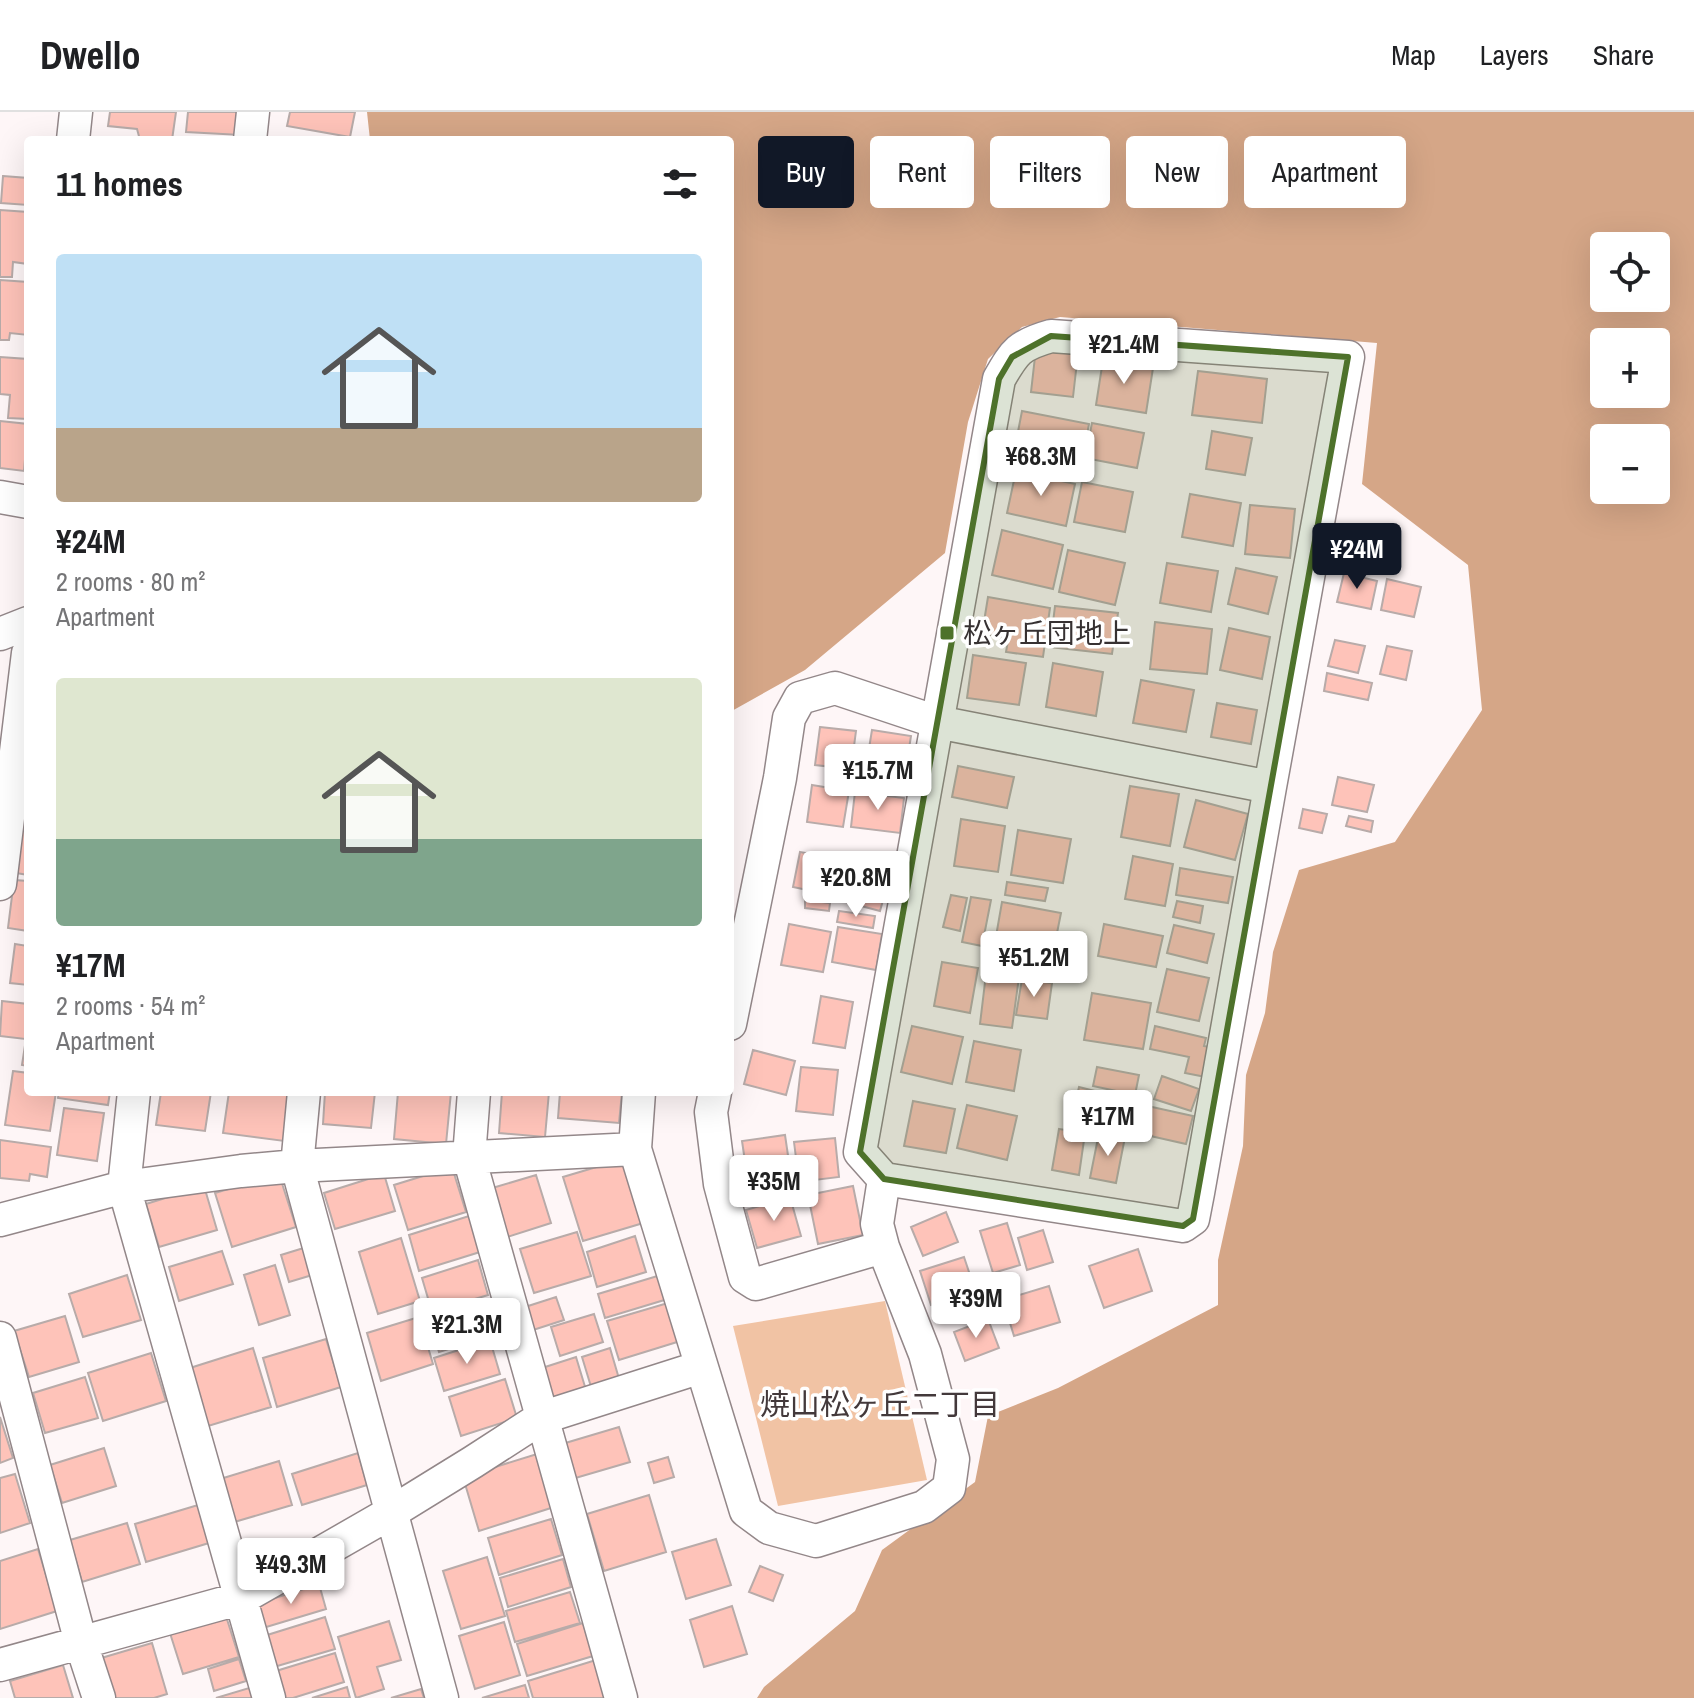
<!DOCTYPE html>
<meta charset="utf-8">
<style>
:root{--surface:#fff;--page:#f6f6f6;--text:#202124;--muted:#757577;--line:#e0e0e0;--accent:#111827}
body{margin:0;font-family:"Archivo Narrow","Noto Sans JP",sans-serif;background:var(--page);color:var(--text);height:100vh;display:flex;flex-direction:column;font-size:30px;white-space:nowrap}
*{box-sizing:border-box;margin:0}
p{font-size:26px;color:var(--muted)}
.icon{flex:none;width:44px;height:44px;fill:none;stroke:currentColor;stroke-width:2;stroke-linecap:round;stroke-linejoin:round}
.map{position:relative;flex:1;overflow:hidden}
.panel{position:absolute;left:24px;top:24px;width:710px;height:960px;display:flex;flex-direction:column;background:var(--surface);border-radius:8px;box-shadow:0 8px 32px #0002}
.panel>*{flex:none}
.banner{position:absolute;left:758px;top:24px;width:760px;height:72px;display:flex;gap:16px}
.controls{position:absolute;left:1590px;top:120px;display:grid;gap:16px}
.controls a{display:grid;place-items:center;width:80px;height:80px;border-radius:8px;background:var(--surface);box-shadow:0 8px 32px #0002;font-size:40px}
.price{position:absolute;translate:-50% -68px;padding:0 18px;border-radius:8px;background:#fff;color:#222;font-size:26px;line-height:52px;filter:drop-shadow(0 2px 4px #0008)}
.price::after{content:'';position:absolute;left:50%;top:48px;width:24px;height:18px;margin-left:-12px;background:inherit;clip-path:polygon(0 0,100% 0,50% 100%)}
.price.on{background:var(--accent);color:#fff}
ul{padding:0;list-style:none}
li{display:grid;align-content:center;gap:16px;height:424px;padding:0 32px}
li span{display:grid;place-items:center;height:248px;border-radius:8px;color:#555}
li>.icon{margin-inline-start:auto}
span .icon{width:144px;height:144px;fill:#fffc;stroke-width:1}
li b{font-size:34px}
h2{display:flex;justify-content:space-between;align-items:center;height:96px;padding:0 32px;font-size:34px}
.tag{padding:0 28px;border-radius:8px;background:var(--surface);box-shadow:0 8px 32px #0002;font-size:28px;line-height:72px}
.tag.on{background:var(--accent);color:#fff}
header{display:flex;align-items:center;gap:48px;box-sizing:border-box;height:112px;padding:0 40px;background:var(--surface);border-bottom:2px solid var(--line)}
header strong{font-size:38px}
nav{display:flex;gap:44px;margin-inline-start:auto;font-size:28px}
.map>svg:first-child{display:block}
.green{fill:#f1c3a4}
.forest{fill:#d5a687;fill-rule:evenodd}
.building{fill:#fec3b9;stroke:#b8aba9;stroke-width:2}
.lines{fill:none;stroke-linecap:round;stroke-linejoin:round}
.street-casing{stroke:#938789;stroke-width:35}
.street{stroke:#fff;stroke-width:32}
.marked{fill:#4e722b;fill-opacity:0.2;stroke:#4e722b;stroke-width:6;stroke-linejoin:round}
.poi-dot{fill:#4e722b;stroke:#fff;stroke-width:3}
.labels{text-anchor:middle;stroke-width:7;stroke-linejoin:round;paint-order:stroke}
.poi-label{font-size:28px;fill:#363132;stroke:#fff;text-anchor:start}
.neighbourhood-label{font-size:30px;fill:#43393b;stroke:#fff}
</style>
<header>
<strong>Dwello</strong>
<nav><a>Map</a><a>Layers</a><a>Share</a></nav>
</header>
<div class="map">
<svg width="1694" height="1586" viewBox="0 0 1694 1586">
<rect width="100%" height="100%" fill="#fef6f7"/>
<!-- green -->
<path class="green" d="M 885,1189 L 927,1368 L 778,1394 L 733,1214 Z"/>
<!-- forest -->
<path class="forest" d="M 367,0 L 1694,0 L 1694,1586 L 757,1586 L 764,1575 L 855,1499 L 882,1438 L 975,1370 L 988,1304 L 1058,1276 L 1218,1193 L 1218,1148 L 1243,1034 L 1246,963 L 1265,901 L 1273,840 L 1299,758 L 1395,730 L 1482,598 L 1468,453 L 1362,372 L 1377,231 L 1060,205 L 1022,215 L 988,247 L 968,310 L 945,441 L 805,558 L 730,600 L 730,28 L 370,28 ZM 1604,134 L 1656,134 L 1656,186 L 1604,186 ZM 1604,230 L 1656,230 L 1656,282 L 1604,282 ZM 1604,326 L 1656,326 L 1656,378 L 1604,378 Z"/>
<!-- building -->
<path class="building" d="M 110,0 L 176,0 L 172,28 L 140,28 L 137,17 L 108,14 Z
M 188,0 L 242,0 L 241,23 L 186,20 Z
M 290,0 L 355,0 L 350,25 L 287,14 Z
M 3,64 L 28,66 L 28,93 L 1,91 Z
M 0,98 L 28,100 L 28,152 L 13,150 L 12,165 L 0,165 Z
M 0,168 L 28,170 L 28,223 L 10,221 L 9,228 L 0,228 Z
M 1036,236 L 1078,241 L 1073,285 L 1031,280 Z
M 0,245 L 28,247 L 28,307 L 8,306 L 10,283 L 0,282 Z
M 1103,248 L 1153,256 L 1146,301 L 1096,293 Z
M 1198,259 L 1267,267 L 1262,311 L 1192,303 Z
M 1022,299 L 1089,312 L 1079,364 L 1038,356 L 1042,335 L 1016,330 Z
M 0,309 L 28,312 L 24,359 L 0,356 Z
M 1092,311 L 1144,321 L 1137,356 L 1085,346 Z
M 1212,319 L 1252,326 L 1245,363 L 1206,357 Z
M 1016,359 L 1075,372 L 1066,414 L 1007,401 Z
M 1082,370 L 1133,380 L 1125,420 L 1074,410 Z
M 1190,382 L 1241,391 L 1233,434 L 1182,425 Z
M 1250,393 L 1295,397 L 1290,446 L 1245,442 Z
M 1002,418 L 1063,433 L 1053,477 L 992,463 Z
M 1336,436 L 1354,440 L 1350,457 L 1332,453 Z
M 1068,438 L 1125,451 L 1115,493 L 1059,480 Z
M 1167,451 L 1218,459 L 1211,500 L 1160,491 Z
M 1236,456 L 1277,465 L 1268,502 L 1228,492 Z
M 1344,461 L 1377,469 L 1371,497 L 1337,490 Z
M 1387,467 L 1421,475 L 1414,505 L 1381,498 Z
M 988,485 L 1050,496 L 1043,545 L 1006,540 L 1009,523 L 1004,525 L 982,522 Z
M 1055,494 L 1118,501 L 1112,542 L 1050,535 Z
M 1155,510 L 1212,517 L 1207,562 L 1150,557 Z
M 1229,516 L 1270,525 L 1262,567 L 1220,558 Z
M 1335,528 L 1365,534 L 1358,561 L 1328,554 Z
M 1387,534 L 1412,539 L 1406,568 L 1380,562 Z
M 973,543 L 1026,551 L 1019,593 L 967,586 Z
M 1053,551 L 1103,560 L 1096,604 L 1046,595 Z
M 1327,561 L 1372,571 L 1368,588 L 1324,579 Z
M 1141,568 L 1194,578 L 1186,620 L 1133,611 Z
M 1217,591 L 1257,598 L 1251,632 L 1211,625 Z
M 820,615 L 856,619 L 851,657 L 815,653 Z
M 872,618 L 911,624 L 904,668 L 865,661 Z
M 958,654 L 1014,665 L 1007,696 L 952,685 Z
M 1338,665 L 1374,673 L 1367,700 L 1332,693 Z
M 812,673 L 849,679 L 843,715 L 807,710 Z
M 1130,674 L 1179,682 L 1170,734 L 1121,725 Z
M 855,680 L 904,686 L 900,721 L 851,715 Z
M 1196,688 L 1248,702 L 1235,748 L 1184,735 Z
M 1303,697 L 1327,702 L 1322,721 L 1299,716 Z
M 1349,704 L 1373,709 L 1371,720 L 1346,714 Z
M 961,707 L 1005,714 L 998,760 L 954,754 Z
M 22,718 L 28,718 L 28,763 L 16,761 Z
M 1018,718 L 1071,727 L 1063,771 L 1011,763 Z
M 800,740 L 838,747 L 831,783 L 793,775 Z
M 1133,744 L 1173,752 L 1165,794 L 1125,787 Z
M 854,746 L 892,756 L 880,799 L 842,789 Z
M 1180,756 L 1233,765 L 1228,791 L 1176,783 Z
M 14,768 L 28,769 L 28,819 L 8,816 Z
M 1007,770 L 1048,776 L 1045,789 L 1005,783 Z
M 951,783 L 967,786 L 960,819 L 943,815 Z
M 971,785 L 991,788 L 982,834 L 962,830 Z
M 805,788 L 830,791 L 829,799 L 805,796 Z
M 1177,789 L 1203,794 L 1200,811 L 1173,805 Z
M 1002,790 L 1061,801 L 1053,841 L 995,830 Z
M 839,799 L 875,804 L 873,816 L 837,810 Z
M 789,812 L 831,820 L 823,860 L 781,853 Z
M 1104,812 L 1163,824 L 1156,855 L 1098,844 Z
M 1174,813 L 1214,822 L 1207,851 L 1167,841 Z
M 838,815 L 882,822 L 876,858 L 832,850 Z
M 15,832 L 28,834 L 28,873 L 10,871 Z
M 942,850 L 978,856 L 970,901 L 934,894 Z
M 1167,857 L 1209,866 L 1199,909 L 1157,900 Z
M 986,862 L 1019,865 L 1012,916 L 980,912 Z
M 1022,867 L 1052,871 L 1047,907 L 1016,903 Z
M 1092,881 L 1151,891 L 1143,937 L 1084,928 Z
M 821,884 L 853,890 L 845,936 L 813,931 Z
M 2,889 L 28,892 L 28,954 L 22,953 L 26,927 L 0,924 Z
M 912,914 L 963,925 L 952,972 L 901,960 Z
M 1155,914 L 1206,926 L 1204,934 L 1218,937 L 1211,966 L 1185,961 L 1189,945 L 1150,937 Z
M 974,929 L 1021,938 L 1014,979 L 966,970 Z
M 753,938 L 795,949 L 786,983 L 744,972 Z
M 801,955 L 838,958 L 833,1003 L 796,999 Z
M 1097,955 L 1139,963 L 1135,983 L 1093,974 Z
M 13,959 L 28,961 L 28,980 L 56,980 L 50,1019 L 5,1013 Z
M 1162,964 L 1199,977 L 1191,999 L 1154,987 Z
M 1079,975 L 1134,989 L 1131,1001 L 1076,988 Z
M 59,980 L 110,980 L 108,993 L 58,986 Z
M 161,980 L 211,980 L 205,1019 L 156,1013 Z
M 229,980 L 291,980 L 284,1029 L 223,1021 Z
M 325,980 L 375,980 L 371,1016 L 323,1012 Z
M 398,980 L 451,980 L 446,1032 L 394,1027 Z
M 502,980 L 549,980 L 545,1025 L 499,1021 Z
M 560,980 L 622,980 L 619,1011 L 558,1006 Z
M 913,989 L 955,997 L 946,1041 L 904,1034 Z
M 967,993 L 1017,1004 L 1007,1048 L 957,1036 Z
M 1143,993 L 1193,1004 L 1186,1032 L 1137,1021 Z
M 64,996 L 104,1001 L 97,1049 L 57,1043 Z
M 1059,1017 L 1085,1021 L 1079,1063 L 1052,1058 Z
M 1099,1021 L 1125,1025 L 1116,1071 L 1090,1066 Z
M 785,1023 L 790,1057 L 747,1063 L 742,1029 Z
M 835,1026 L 839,1065 L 799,1070 L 794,1030 Z
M 0,1028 L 51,1035 L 47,1065 L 30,1062 L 29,1069 L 0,1066 Z
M 630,1045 L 650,1109 L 583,1129 L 563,1065 Z
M 452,1055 L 466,1100 L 408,1118 L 394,1073 Z
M 279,1062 L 296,1115 L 232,1135 L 215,1081 Z
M 384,1062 L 395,1099 L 335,1117 L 324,1081 Z
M 536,1063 L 551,1111 L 504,1126 L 489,1077 Z
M 204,1074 L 217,1118 L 159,1135 L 146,1092 Z
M 853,1074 L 863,1123 L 818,1132 L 808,1083 Z
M 790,1085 L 801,1124 L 757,1136 L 746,1098 Z
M 946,1100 L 958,1130 L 923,1144 L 911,1115 Z
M 469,1104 L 480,1140 L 419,1159 L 409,1123 Z
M 1007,1111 L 1020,1153 L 993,1161 L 980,1119 Z
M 1043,1118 L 1053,1150 L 1027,1158 L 1018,1126 Z
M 577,1120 L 591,1164 L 534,1181 L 520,1137 Z
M 635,1124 L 646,1160 L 597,1175 L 587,1140 Z
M 401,1126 L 420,1189 L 378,1202 L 359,1140 Z
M 310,1134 L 319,1161 L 289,1170 L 281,1143 Z
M 1138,1137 L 1152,1179 L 1104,1196 L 1089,1154 Z
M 222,1139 L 233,1172 L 179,1189 L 169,1155 Z
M 964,1145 L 975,1178 L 931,1193 L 920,1159 Z
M 478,1148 L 488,1183 L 432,1200 L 422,1166 Z
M 275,1153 L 290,1203 L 259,1213 L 244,1163 Z
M 664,1162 L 671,1186 L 605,1206 L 598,1182 Z
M 127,1163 L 141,1208 L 83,1225 L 69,1182 Z
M 1049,1174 L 1060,1210 L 1014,1224 L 1003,1188 Z
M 556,1185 L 564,1208 L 530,1219 L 522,1196 Z
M 678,1188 L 690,1226 L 619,1248 L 607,1209 Z
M 463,1194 L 474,1229 L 439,1240 L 428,1205 Z
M 594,1202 L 603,1230 L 560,1244 L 551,1215 Z
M 65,1204 L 79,1250 L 29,1265 L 14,1219 Z
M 419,1205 L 433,1252 L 381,1269 L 367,1221 Z
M 988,1207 L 999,1236 L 965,1249 L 954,1220 Z
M 326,1227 L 341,1275 L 277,1295 L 263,1246 Z
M 490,1228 L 500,1262 L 444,1279 L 434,1246 Z
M 253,1236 L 271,1295 L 208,1314 L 190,1256 Z
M 610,1236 L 620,1270 L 592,1278 L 582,1245 Z
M 151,1241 L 166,1289 L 103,1309 L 88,1261 Z
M 576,1245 L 586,1278 L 549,1289 L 539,1257 Z
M 85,1265 L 98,1306 L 45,1321 L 33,1281 Z
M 505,1267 L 517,1306 L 461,1324 L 449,1285 Z
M 0,1305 L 13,1346 L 0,1351 Z
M 619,1315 L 630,1350 L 572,1367 L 562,1332 Z
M 104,1336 L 116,1374 L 62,1391 L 50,1353 Z
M 358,1341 L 367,1373 L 302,1393 L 292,1362 Z
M 537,1342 L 554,1395 L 479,1419 L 463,1365 Z
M 668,1345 L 674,1365 L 654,1371 L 648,1351 Z
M 279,1349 L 292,1393 L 231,1411 L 217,1368 Z
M 15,1362 L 30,1411 L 0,1421 L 0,1366 Z
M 649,1383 L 666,1440 L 604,1459 L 587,1402 Z
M 198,1393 L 209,1431 L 146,1450 L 135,1412 Z
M 551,1407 L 562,1443 L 499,1463 L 488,1426 Z
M 127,1411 L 140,1452 L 82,1470 L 70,1428 Z
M 716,1427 L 731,1473 L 686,1487 L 672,1440 Z
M 38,1437 L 57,1499 L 0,1517 L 0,1449 Z
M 487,1445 L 505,1504 L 461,1517 L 443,1459 Z
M 563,1447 L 571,1475 L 508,1495 L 500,1466 Z
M 760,1454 L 783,1463 L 773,1489 L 749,1480 Z
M 319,1472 L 326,1497 L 263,1516 L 256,1492 Z
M 570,1480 L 580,1511 L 515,1530 L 506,1499 Z
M 732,1494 L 747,1542 L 704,1555 L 690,1508 Z
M 225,1501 L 239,1545 L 183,1562 L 169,1518 Z
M 325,1505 L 335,1537 L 274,1555 L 264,1524 Z
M 389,1509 L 401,1548 L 377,1555 L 384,1577 L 356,1586 L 338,1525 Z
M 504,1510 L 520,1563 L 475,1577 L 459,1524 Z
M 583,1511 L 593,1544 L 527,1564 L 517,1532 Z
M 152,1531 L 167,1582 L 154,1586 L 110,1586 L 98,1547 Z
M 335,1541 L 344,1570 L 293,1586 L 285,1586 L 276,1559 Z
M 239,1547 L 246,1569 L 214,1579 L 208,1557 Z
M 596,1548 L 607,1586 L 533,1586 L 528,1569 Z
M 63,1553 L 73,1586 L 15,1586 L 10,1569 Z
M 525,1573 L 529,1586 L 482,1586 Z
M 256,1574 L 260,1586 L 216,1586 Z
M 347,1575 L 350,1586 L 312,1586 Z
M 421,1577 L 424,1586 L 391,1586 Z"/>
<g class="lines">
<defs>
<path id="street" d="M 73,28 L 76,0
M 250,28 L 253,0
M 1051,224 L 1348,245 L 1270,675 L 1198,1081 L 1193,1107 L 1183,1114 L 884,1067 L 860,1040 L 999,267 C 1015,239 1019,233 1051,224 Z
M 0,385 L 28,390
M 0,522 L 28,511
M 0,772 L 28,541
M 730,912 L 780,666 L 789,606 L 800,586 L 835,576 L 937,610 L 1270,675
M 134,980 L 124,1075 L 269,1586
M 304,980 L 297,1054 L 442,1586
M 474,980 L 469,1045 L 621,1586
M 639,980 L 635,1037 L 746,1399 L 769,1416 L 816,1429 L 924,1395 L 949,1376 L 953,1347 L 925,1242 L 883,1135 L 877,1112 L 884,1067
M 715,980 L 711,1000 L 720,1072 L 745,1165 L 756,1172 L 883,1135
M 0,1108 L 124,1075 L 241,1059 L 297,1054 L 635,1037
M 0,1226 L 81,1531 L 99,1586
M 0,1553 L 242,1486 L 392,1400 L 473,1350 L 541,1306 L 701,1255"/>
</defs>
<!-- street casing -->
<use href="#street" class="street-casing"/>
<!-- street -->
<use href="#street" class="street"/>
</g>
<!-- marked area -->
<path class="marked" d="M 1051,224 L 1348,245 L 1193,1107 L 1183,1114 L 884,1067 L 860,1040 L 999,267 L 1012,245 Z"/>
<!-- markers -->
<rect class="poi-dot" x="939" y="513" width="16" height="16" rx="4"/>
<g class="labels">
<!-- poi labels -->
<g class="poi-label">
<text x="963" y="531">松ヶ丘団地上</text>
</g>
<!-- neighbourhood labels -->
<g class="neighbourhood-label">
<text x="880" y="1303">焼山松ヶ丘二丁目</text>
</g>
</g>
</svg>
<div class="controls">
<a><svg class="icon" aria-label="locate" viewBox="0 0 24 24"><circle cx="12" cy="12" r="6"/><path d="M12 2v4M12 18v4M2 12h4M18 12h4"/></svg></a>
<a>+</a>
<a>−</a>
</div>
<b class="price" style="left:1124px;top:274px">¥21.4M</b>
<b class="price" style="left:1041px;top:386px">¥68.3M</b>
<b class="price on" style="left:1357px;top:479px">¥24M</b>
<b class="price" style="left:878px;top:700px">¥15.7M</b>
<b class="price" style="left:856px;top:807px">¥20.8M</b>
<b class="price" style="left:1034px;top:887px">¥51.2M</b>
<b class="price" style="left:1108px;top:1046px">¥17M</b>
<b class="price" style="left:774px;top:1111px">¥35M</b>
<b class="price" style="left:976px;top:1228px">¥39M</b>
<b class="price" style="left:467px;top:1254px">¥21.3M</b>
<b class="price" style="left:291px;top:1494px">¥49.3M</b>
<div class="banner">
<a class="tag on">Buy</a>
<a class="tag">Rent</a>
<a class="tag">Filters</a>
<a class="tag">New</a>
<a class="tag">Apartment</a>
</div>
<section class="panel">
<h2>11 homes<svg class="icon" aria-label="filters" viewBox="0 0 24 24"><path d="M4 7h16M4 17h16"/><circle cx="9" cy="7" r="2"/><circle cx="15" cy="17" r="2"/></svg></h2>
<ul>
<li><span style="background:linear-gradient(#bfe0f5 70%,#b9a48a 0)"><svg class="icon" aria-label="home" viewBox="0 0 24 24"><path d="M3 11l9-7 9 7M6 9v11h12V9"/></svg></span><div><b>¥24M</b><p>2 rooms · 80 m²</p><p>Apartment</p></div></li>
<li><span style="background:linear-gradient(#dfe7d0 65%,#7fa58c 0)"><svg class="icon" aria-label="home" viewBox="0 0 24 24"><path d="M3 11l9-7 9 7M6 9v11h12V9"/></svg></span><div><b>¥17M</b><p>2 rooms · 54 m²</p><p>Apartment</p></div></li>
</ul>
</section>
</div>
